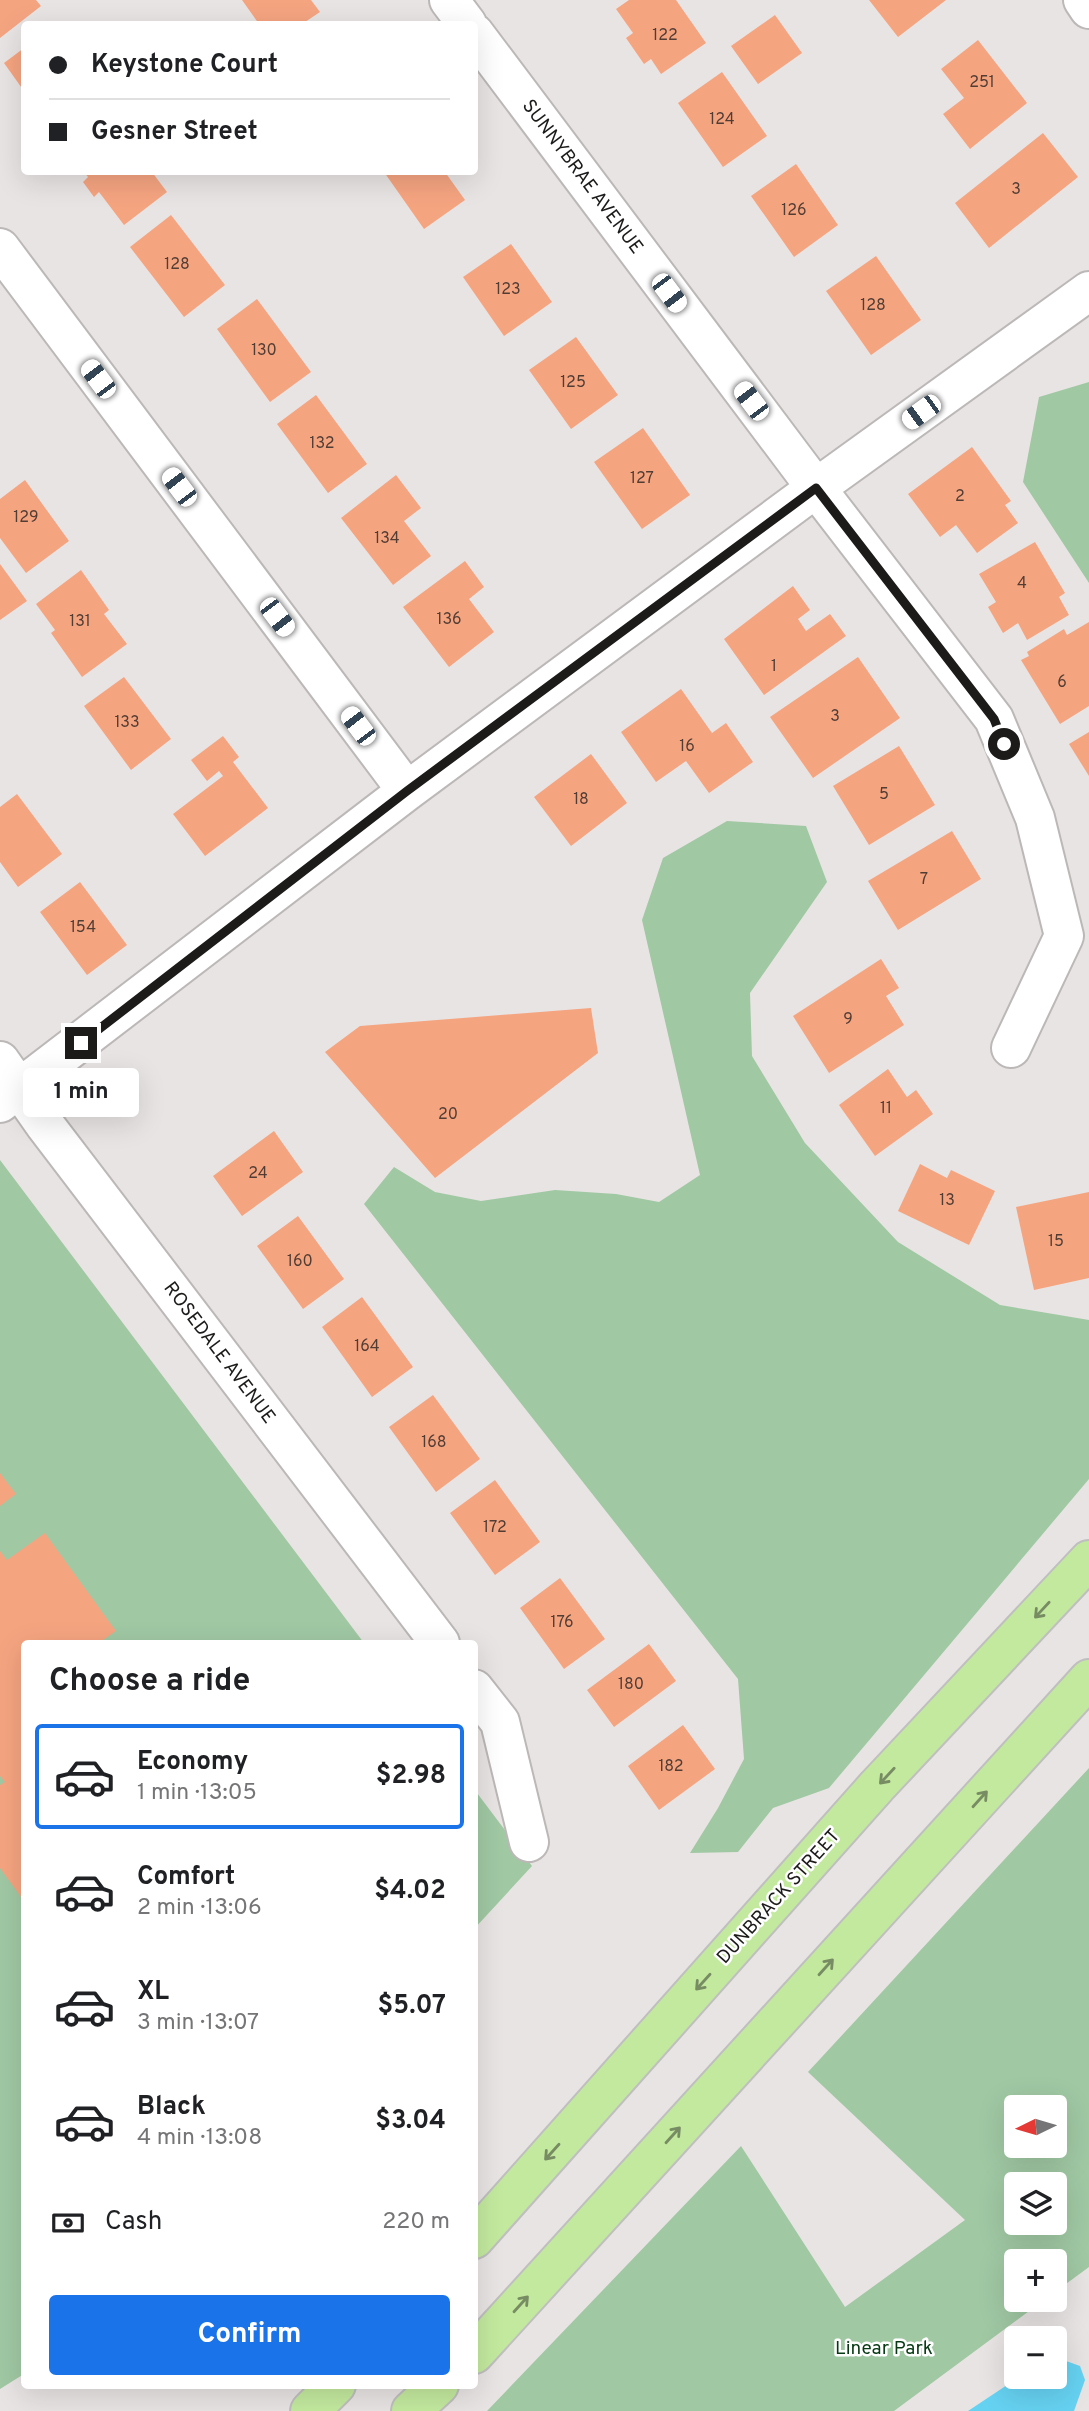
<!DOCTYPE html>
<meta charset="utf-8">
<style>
:root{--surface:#fff;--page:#f6f6f6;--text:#202124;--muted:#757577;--line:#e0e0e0;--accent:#1a73e8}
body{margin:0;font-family:Overpass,sans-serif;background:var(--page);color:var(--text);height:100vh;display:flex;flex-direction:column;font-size:26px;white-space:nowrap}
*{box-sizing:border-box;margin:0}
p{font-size:23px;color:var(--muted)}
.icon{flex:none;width:38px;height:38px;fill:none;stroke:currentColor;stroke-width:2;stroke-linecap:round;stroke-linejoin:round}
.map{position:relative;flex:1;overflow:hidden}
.drawer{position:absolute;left:21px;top:1640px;width:457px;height:749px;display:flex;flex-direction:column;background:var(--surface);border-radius:7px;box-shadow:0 7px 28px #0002}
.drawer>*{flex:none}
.banner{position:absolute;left:21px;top:21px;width:457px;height:154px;border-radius:7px;box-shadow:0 7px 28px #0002;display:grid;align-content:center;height:154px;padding:0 28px;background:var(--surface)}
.needle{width:46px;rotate:265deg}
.buttons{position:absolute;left:1004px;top:2095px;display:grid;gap:14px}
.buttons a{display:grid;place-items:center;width:63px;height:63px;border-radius:7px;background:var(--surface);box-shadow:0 7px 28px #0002;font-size:35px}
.end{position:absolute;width:32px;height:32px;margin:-16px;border:9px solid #1c1b1a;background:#fff;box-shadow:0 0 0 4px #fff}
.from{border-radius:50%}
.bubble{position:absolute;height:49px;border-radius:7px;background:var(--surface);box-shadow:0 7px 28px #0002;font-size:23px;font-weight:700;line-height:49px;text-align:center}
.car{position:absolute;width:21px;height:42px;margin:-21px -10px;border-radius:9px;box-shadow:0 0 5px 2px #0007;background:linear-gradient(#fff 24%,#345 0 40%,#fff 0 76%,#345 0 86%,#fff 0)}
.banner b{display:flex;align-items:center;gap:24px;height:66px;font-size:26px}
.banner b+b{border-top:2px solid var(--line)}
.banner i{width:18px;height:18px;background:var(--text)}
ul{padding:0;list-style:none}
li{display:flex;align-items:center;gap:21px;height:105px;margin:0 14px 10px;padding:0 14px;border:4px solid transparent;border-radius:7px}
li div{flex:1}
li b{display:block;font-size:26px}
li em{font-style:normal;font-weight:700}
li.on{border-color:var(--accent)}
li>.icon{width:63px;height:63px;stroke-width:1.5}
h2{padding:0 28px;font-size:32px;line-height:84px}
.pay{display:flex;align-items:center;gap:18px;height:77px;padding:0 28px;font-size:26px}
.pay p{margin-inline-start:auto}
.cta{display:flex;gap:14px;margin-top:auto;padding:14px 28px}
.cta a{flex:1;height:80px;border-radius:7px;background:var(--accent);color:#fff;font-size:28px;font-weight:700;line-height:80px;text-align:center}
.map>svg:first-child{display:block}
.green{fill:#a0c8a3;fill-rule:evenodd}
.water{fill:#66d2f2}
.building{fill:#f5a480}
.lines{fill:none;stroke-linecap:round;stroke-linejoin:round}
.minor-casing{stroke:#bcb8b7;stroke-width:42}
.major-casing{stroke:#bfbfbf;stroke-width:42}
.minor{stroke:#fff;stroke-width:38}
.major{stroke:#c3e99e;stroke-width:38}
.oneway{stroke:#788c63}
.route{stroke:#1c1b1a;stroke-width:9}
.labels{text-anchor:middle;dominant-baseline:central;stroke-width:5;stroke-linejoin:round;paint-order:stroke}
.number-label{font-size:16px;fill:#523d34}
.street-label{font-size:19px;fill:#1c1b1a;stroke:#fff}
.park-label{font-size:19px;fill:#073a14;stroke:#fff}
</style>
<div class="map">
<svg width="1089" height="2411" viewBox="0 0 1089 2411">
<rect width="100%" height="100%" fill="#e8e4e3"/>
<!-- green -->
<path class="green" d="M1089 382V583L1023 482 1039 397Z
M727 821 806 826 827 882 750 993 752 1056 805 1143 898 1242 1000 1305 1089 1320V1479L829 1788 773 1808 738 1852 690 1853 718 1808 744 1759 738 1679 364 1204 394 1167 435 1192 481 1201 555 1190 616 1194 659 1202 700 1175 642 920 663 858Z
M0 1160 364 1643H24V2374L0 2389Z
M1089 1768V2267L1055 2292V2261H1017V2300H1044L894 2411H487L741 2146 845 2307 965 2220 808 2072ZM1055 2107V2146H1017V2107ZM1017 2184H1055V2222H1017Z
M474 1789 532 1866 474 1929Z"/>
<!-- water -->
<path class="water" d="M1055 2357 1080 2366 1085 2380 1074 2411H968L1019 2377 1055 2376Z"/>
<!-- building -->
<path class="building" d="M0 0H36L41 6 0 38Z
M242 0H311L320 12 302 24H259Z
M629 0H676L706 43 661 74 651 59 644 64 626 38 633 33 616 9Z
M869 0H946L898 37Z
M775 15 802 53 758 84 731 46Z
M978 40 1027 103 970 149 943 114 964 98 941 69Z
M24 48V91L4 63Z
M722 72 767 136 723 167 678 103Z
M1043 133 1078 177 989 248 955 203Z
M796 164 838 225 794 257 751 196Z
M84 172H152L167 192 124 225 99 192 94 197 83 182 88 177Z
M384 172H445L465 200 424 229Z
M171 215 225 285 184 317 130 247Z
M511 244 552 302 504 336 463 277Z
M876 256 921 320 871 355 826 291Z
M257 299 311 372 270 402 217 329Z
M576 337 618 395 571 429 529 370Z
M316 395 367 464 328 493 277 424Z
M643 428 690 495 642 529 594 462Z
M972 447 1011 501 1005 505 1018 523 977 553 956 525 940 537 908 494Z
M396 475 421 508 404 521 431 556 393 585 341 518Z
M25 480 69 541 26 573 0 538V499Z
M1035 542 1065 593 1059 597 1069 615 1027 640 1018 623 1003 633 988 607 996 602 979 574Z
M465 561 484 587 469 599 494 632 449 667 403 607Z
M0 564 27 601 0 620Z
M81 570 109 610 104 614 127 644 82 677 51 633 55 630 36 604Z
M793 586 810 610 798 619 806 631 830 614 846 636 764 695 724 639Z
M1089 622V706L1060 724 1021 660 1029 656 1027 652 1064 629 1067 635Z
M858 657 900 718 813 778 770 717Z
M124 677 171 739 131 770 84 706Z
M681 689 712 733 726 723 753 762 709 793 686 761 656 782 621 732Z
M1089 732V776L1069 744Z
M223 736 239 757 233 762 268 808 205 856 173 814 223 776 219 771 207 781 191 760Z
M899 746 935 805 869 845 833 786Z
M591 754 627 803 571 846 534 797Z
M17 794 62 854 18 887 0 862V807Z
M952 831 981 879 898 930 868 881Z
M80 882 127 945 87 975 40 912Z
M881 959 899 988 886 996 904 1025 829 1073 793 1016Z
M591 1008 598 1053 435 1178 325 1052 360 1026Z
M888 1069 907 1097 916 1090 933 1114 875 1156 839 1105Z
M274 1131 303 1172 242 1216 213 1176Z
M920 1164 947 1178 951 1170 995 1191 969 1245 898 1211Z
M1089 1192V1278L1034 1290 1016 1207Z
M298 1216 344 1279 303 1309 257 1246Z
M362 1297 413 1367 372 1397 322 1327Z
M433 1395 480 1459 436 1492 389 1427Z
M0 1473 16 1494 0 1506Z
M495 1480 540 1542 495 1575 450 1513Z
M45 1533 116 1631 99 1643H24V1901L0 1868V1785L5 1782 0 1776V1551L7 1560Z
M560 1578 605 1639 564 1669 520 1608Z
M649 1644 676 1681 614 1727 587 1690Z
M683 1725 715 1769 659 1810 628 1766Z"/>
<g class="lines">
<defs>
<path id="minor" d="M449 0 467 24
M1083 0 1089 9
M474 33 816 488 994 719 1035 818 1064 936 1011 1048
M0 248 407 791
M0 1061 45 1125 440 1643
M0 1103 407 791 816 488 1089 291
M474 1689 500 1722 529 1842"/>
<path id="major" d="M474 2239 877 1786 1089 1560
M474 2354 1089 1679
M310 2411 336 2385
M411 2411 439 2385"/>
</defs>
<!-- minor casing -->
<use href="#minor" class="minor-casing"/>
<!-- major casing -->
<use href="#major" class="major-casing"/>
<!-- minor -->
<use href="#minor" class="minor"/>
<!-- major -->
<use href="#major" class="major"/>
</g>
<!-- one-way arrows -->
<defs><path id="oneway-shaft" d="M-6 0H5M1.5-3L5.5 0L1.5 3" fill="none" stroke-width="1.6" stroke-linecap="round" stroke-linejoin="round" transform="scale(1.75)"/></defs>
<g class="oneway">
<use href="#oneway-shaft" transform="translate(1042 1610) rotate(133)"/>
<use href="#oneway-shaft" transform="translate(887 1776) rotate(133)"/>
<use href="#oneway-shaft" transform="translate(980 1799) rotate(-48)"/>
<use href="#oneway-shaft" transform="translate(826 1967) rotate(-48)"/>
<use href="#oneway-shaft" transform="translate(703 1982) rotate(132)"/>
<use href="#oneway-shaft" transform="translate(673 2135) rotate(-48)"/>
<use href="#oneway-shaft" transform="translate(552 2152) rotate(132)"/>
<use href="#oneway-shaft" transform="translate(521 2304) rotate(-48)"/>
</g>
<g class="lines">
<!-- route -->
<path class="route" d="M81 1043 407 791 816 488 994 719 1004 744"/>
</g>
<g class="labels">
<!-- number labels -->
<g class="number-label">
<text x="665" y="36">122</text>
<text x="982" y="83">251</text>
<text x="722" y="120">124</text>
<text x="1016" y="190">3</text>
<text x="794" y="211">126</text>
<text x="177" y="265">128</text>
<text x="508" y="290">123</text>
<text x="873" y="306">128</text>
<text x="264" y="351">130</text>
<text x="573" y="383">125</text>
<text x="322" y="444">132</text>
<text x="642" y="479">127</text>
<text x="960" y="497">2</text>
<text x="26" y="518">129</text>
<text x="387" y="539">134</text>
<text x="1022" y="584">4</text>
<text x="449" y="620">136</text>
<text x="80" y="622">131</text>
<text x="774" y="667">1</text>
<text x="1062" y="683">6</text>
<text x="835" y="717">3</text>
<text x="127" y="723">133</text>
<text x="687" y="747">16</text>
<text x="884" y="795">5</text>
<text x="581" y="800">18</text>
<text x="924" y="880">7</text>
<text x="83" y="928">154</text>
<text x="848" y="1020">9</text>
<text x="886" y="1109">11</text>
<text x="448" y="1115">20</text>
<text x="258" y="1174">24</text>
<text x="947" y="1201">13</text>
<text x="1056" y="1242">15</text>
<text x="300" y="1262">160</text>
<text x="367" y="1347">164</text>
<text x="434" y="1443">168</text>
<text x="495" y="1528">172</text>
<text x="562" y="1623">176</text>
<text x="631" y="1685">180</text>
<text x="671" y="1767">182</text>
</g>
<!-- street labels -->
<g class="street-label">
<text transform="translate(582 177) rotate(53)">SUNNYBRAE AVENUE</text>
<text transform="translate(219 1353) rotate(53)">ROSEDALE AVENUE</text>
<text transform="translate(779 1897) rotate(-48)">DUNBRACK STREET</text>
</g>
<!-- park labels -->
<g class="park-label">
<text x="884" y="2349">Linear Park</text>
</g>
</g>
</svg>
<div class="buttons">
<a><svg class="needle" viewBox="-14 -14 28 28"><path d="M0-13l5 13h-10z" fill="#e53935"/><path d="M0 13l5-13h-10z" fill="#757577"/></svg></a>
<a><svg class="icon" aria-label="layers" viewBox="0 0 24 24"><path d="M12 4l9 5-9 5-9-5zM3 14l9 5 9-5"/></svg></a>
<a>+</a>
<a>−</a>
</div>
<i class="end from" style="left:1004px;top:744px"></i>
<i class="end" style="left:81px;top:1043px"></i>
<div class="bubble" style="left:23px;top:1068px;width:116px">1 min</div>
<i class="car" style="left:669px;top:293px;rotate:143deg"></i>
<i class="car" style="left:98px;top:379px;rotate:323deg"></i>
<i class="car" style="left:751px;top:401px;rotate:323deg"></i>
<i class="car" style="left:921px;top:412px;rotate:234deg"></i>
<i class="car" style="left:179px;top:487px;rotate:323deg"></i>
<i class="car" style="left:277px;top:617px;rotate:143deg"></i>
<i class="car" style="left:358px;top:726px;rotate:323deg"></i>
<div class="banner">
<b><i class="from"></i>Keystone Court</b>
<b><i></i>Gesner Street</b>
</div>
<section class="drawer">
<h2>Choose a ride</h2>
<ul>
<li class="on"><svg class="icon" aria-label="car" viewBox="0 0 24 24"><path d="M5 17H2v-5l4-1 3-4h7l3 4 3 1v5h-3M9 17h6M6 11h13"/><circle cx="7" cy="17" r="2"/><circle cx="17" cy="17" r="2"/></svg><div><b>Economy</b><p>1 min · 13:05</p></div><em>$2.98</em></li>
<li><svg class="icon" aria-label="car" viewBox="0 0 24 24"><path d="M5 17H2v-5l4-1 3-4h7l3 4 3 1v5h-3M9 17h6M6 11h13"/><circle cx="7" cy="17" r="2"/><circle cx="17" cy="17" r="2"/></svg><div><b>Comfort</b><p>2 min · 13:06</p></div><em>$4.02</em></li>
<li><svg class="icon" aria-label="car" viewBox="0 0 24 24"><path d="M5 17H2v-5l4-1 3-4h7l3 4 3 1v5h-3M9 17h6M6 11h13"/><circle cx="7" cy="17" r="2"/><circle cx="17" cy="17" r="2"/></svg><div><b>XL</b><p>3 min · 13:07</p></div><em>$5.07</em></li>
<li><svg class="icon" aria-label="car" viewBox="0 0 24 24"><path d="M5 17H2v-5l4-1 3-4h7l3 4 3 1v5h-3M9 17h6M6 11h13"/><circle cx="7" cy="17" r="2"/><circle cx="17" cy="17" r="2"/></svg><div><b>Black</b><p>4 min · 13:08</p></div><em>$3.04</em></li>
</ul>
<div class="pay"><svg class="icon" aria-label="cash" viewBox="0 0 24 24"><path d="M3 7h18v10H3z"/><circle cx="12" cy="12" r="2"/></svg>Cash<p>220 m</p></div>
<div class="cta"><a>Confirm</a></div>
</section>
</div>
